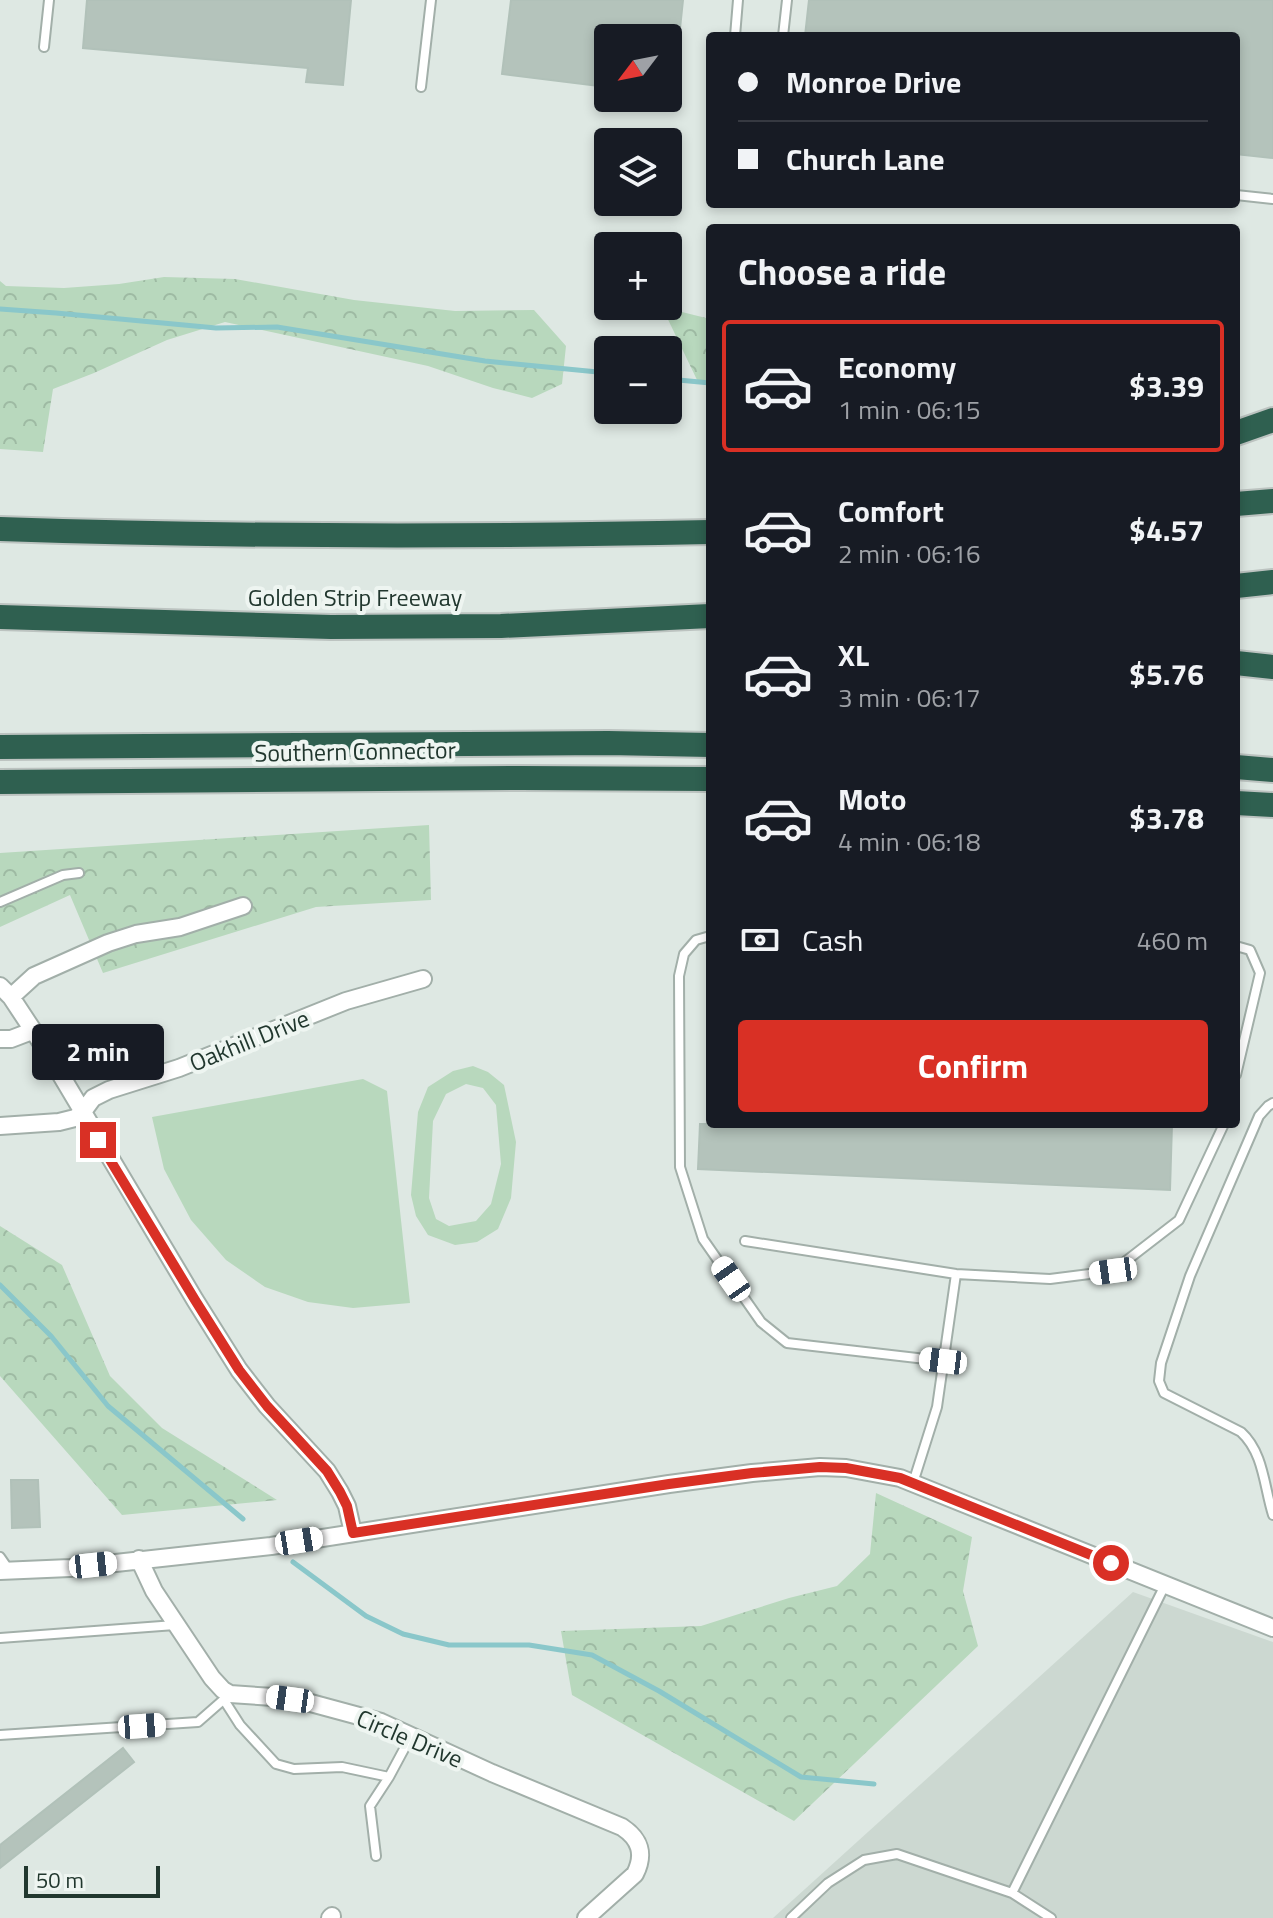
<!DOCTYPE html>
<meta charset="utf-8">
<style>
:root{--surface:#171b24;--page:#20242c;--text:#f1f3f6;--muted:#9ea1a6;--line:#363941;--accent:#d93025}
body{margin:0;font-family:"Titillium Web",sans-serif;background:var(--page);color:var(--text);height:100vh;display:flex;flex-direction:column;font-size:30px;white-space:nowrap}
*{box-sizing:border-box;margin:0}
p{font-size:26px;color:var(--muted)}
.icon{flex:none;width:44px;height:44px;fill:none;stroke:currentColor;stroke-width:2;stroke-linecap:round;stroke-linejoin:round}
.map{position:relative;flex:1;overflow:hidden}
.drawer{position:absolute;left:706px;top:224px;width:534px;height:904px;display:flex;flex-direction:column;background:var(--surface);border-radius:8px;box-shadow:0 4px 12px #0003}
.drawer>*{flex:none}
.banner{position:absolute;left:706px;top:32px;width:534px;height:176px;border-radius:8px;box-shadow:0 4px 12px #0003;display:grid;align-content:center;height:176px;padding:0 32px;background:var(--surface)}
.needle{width:52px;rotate:238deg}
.fabs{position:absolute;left:594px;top:24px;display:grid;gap:16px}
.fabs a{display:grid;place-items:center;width:88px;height:88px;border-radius:8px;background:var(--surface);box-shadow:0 4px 12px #0003;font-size:40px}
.scale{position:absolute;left:24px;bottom:20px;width:136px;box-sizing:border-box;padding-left:8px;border:4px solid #21372e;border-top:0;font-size:22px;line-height:28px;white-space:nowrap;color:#21372e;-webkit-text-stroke:6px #eef5f1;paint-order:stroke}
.end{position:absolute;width:36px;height:36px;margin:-18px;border:10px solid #d93025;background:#fff;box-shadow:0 0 0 4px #fff}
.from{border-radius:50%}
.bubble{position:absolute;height:56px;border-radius:8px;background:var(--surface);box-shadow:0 4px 12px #0003;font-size:26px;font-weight:700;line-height:56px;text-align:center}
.car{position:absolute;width:24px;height:48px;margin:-24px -12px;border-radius:10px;box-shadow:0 0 6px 2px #0007;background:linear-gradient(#fff 24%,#345 0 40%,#fff 0 76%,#345 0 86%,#fff 0)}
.banner b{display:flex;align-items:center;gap:28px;height:76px;font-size:30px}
.banner b+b{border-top:2px solid var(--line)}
.banner i{width:20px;height:20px;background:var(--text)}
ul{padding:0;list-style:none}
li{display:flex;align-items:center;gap:24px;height:132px;margin:0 16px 12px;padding:0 16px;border:4px solid transparent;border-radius:8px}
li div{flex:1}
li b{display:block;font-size:30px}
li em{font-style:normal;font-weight:700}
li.selected{border-color:var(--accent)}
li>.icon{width:72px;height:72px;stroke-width:1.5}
h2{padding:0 32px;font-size:36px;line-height:96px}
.pay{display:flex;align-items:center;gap:20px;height:88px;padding:0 32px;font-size:30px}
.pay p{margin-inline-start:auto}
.action{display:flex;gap:16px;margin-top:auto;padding:16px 32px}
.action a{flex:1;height:92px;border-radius:8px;background:var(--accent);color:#fff;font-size:32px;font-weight:700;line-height:92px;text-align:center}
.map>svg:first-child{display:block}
.built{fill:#ccd8d1}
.grass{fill:#b8d8bd;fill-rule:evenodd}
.forest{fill:url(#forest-crowns)}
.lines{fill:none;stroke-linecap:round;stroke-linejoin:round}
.stream{stroke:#8ac7ca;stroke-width:5}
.building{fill:#b4c3bb;stroke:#b1c1b9;stroke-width:2}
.service-casing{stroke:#a2afa9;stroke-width:12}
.minor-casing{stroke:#a2afa9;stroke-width:20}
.motorway-casing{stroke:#bcc3c0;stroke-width:28}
.service{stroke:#fff;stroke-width:8}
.minor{stroke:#fff;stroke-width:16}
.motorway{stroke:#2f6050;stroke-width:24}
.route{stroke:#d93025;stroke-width:10}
.labels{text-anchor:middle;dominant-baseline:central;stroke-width:8;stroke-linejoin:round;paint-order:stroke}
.street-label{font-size:24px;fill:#21372e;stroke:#eef5f1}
</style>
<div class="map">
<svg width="1273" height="1918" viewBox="0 0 1273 1918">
<defs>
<pattern id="forest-crowns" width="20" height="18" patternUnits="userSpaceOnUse" patternTransform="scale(2)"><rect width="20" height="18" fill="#b8d8bd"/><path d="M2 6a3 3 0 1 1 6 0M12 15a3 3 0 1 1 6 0" fill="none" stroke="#9ebaa3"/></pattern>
</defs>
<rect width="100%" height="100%" fill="#dee8e3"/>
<!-- built -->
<path class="built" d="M1133 1592 1273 1642V1918H773Z"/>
<!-- grass -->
<path class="grass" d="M473 1066 488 1072 504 1085 516 1142 511 1198 498 1229 477 1242 455 1245 428 1235 416 1216 411 1195 418 1112 428 1087 453 1071ZM466 1084 483 1088 496 1105 501 1164 491 1204 476 1221 449 1226 436 1219 429 1198 433 1121 446 1094Z
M363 1079 387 1091 410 1303 353 1308 308 1302 265 1287 226 1260 191 1220 164 1169 152 1117Z"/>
<!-- forest -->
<path class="forest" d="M164 277 235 279 354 300 455 311 534 310 566 346 562 384 532 398 493 388 428 366 225 322 167 340 94 373 53 389 43 452 0 449V281L6 286 64 288 119 284Z
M662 307 710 319V384L698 382Z
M429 825 431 900 316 907 103 973 70 895 0 927V853Z
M0 1226 62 1265 110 1376 162 1428 277 1500 122 1515 0 1376Z
M876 1493 972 1537 963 1591 978 1646 794 1821 572 1695 561 1631 701 1626 789 1598 837 1586 870 1554Z"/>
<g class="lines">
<!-- stream -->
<path class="stream" d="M0 309 56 313 216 328 277 327 485 361 608 373
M668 379 710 383
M0 1285 51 1336 108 1406 243 1519
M293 1562 366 1616 403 1634 449 1645H529L592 1655 659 1691 801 1777 874 1784"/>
</g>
<!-- building -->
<path class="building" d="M87 0H351L343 85 306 82 308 68 83 48Z
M511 0H683L679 38H608V87L502 74Z
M809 0H1273V158L1236 154V36H805Z
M700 1124H1172L1170 1190 698 1169Z
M11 1480H38L40 1527 12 1528Z
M123 1748 134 1762 0 1868V1845Z"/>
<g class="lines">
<defs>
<path id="service" d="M735 36 738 0
M783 36 787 0
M44 47 49 0
M421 87 431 0
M1236 195 1273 199
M0 902 63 875 79 873
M710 936 696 940 684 954 679 976 680 1167 703 1239 761 1322 787 1343 943 1361
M1236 946 1250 950 1260 973 1236 1075
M1273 1103 1268 1106 1259 1116 1190 1276 1161 1363 1159 1381 1164 1393 1241 1432C1264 1453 1264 1487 1273 1515
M745 1241 956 1274 1050 1279 1113 1271 1179 1220 1224 1124
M913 1483 937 1407 956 1274
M0 1557 9 1570
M0 1638 175 1625
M224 1700 240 1725 276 1764 294 1769 342 1767 389 1777
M0 1735 198 1722 230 1694
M376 1856 370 1806 389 1777 411 1736
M1012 1893 1165 1585
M791 1918 828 1883 864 1860 897 1854 1012 1893 1051 1918"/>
<path id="minor" d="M0 986 11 997 46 1050 195 1300 239 1370 267 1406 327 1471 340 1492 347 1506 353 1533
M11 997 34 976 108 943 136 934 180 927 243 906
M0 1039H11L32 1031
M0 1126 59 1122 75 1118 82 1113 93 1098 109 1090 179 1068 346 1001 423 979
M139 1559 154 1591 212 1678 223 1690 230 1694 273 1697 307 1702 381 1722 492 1773 622 1827C640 1839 645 1854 635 1874L586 1918
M0 1571 70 1568 271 1546 669 1484 752 1473 820 1467 846 1468 900 1478 1273 1628
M330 1918 332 1916"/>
<path id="motorway" d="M1236 433 1273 420
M1236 504 1273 501
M0 529C237 537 473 537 710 532
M1236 586 1273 582
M0 617 331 627 501 626 710 616
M1236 663 1273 667
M0 747 608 743 710 745
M1236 767 1273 770
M0 782 521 778 710 779
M1236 803 1273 805"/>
</defs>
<!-- service casing -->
<use href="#service" class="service-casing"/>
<!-- minor casing -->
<use href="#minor" class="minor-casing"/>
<!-- motorway casing -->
<use href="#motorway" class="motorway-casing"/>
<!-- service -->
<use href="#service" class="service"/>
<!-- minor -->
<use href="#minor" class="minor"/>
<!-- motorway -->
<use href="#motorway" class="motorway"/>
</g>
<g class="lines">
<!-- route -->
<path class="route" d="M98 1140 195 1300 239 1370 267 1406 327 1471 340 1492 347 1506 353 1533 669 1484 752 1473 820 1467 846 1468 900 1478 1111 1563"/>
</g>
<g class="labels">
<!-- street labels -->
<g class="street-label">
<text x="355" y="597">Golden Strip Freeway</text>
<text transform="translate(355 751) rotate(-1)">Southern Connector</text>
<text transform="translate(249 1040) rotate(-22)">Oakhill Drive</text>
<text transform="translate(410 1738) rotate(23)">Circle Drive</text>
</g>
</g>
</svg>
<div class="fabs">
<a><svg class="needle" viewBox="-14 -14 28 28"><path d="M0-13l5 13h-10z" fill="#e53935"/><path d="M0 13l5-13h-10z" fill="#9ea1a6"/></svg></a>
<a><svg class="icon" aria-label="layers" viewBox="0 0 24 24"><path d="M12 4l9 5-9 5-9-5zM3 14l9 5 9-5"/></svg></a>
<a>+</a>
<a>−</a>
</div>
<div class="scale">50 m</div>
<i class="end from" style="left:1111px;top:1563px"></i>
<i class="end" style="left:98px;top:1140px"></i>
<div class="bubble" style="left:32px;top:1024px;width:132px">2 min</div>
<i class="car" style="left:1113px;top:1271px;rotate:262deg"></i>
<i class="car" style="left:731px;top:1279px;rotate:325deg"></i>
<i class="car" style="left:943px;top:1361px;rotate:277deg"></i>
<i class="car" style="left:299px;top:1541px;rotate:81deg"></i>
<i class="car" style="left:93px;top:1565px;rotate:84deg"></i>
<i class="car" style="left:290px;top:1699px;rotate:278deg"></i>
<i class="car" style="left:142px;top:1726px;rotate:86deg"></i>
<div class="banner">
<b><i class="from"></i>Monroe Drive</b>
<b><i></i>Church Lane</b>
</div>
<section class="drawer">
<h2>Choose a ride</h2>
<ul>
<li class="selected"><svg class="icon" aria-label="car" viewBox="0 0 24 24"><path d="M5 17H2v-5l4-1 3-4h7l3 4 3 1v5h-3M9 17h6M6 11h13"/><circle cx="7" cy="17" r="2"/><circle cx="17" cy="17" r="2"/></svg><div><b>Economy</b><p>1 min · 06:15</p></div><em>$3.39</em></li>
<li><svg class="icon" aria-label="car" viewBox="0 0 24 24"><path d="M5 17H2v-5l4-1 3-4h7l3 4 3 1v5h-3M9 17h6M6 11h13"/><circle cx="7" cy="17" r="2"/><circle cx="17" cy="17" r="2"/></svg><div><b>Comfort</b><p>2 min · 06:16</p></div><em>$4.57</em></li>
<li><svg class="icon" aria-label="car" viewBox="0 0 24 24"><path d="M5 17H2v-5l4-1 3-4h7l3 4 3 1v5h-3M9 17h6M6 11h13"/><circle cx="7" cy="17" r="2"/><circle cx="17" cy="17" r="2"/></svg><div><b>XL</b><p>3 min · 06:17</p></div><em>$5.76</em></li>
<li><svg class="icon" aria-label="car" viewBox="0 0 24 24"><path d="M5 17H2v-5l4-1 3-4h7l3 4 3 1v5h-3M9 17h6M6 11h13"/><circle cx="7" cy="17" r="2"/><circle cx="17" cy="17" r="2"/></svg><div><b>Moto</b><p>4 min · 06:18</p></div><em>$3.78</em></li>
</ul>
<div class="pay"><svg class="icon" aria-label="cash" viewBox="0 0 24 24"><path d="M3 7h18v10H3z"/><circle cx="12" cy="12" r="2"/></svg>Cash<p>460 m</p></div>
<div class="action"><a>Confirm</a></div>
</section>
</div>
